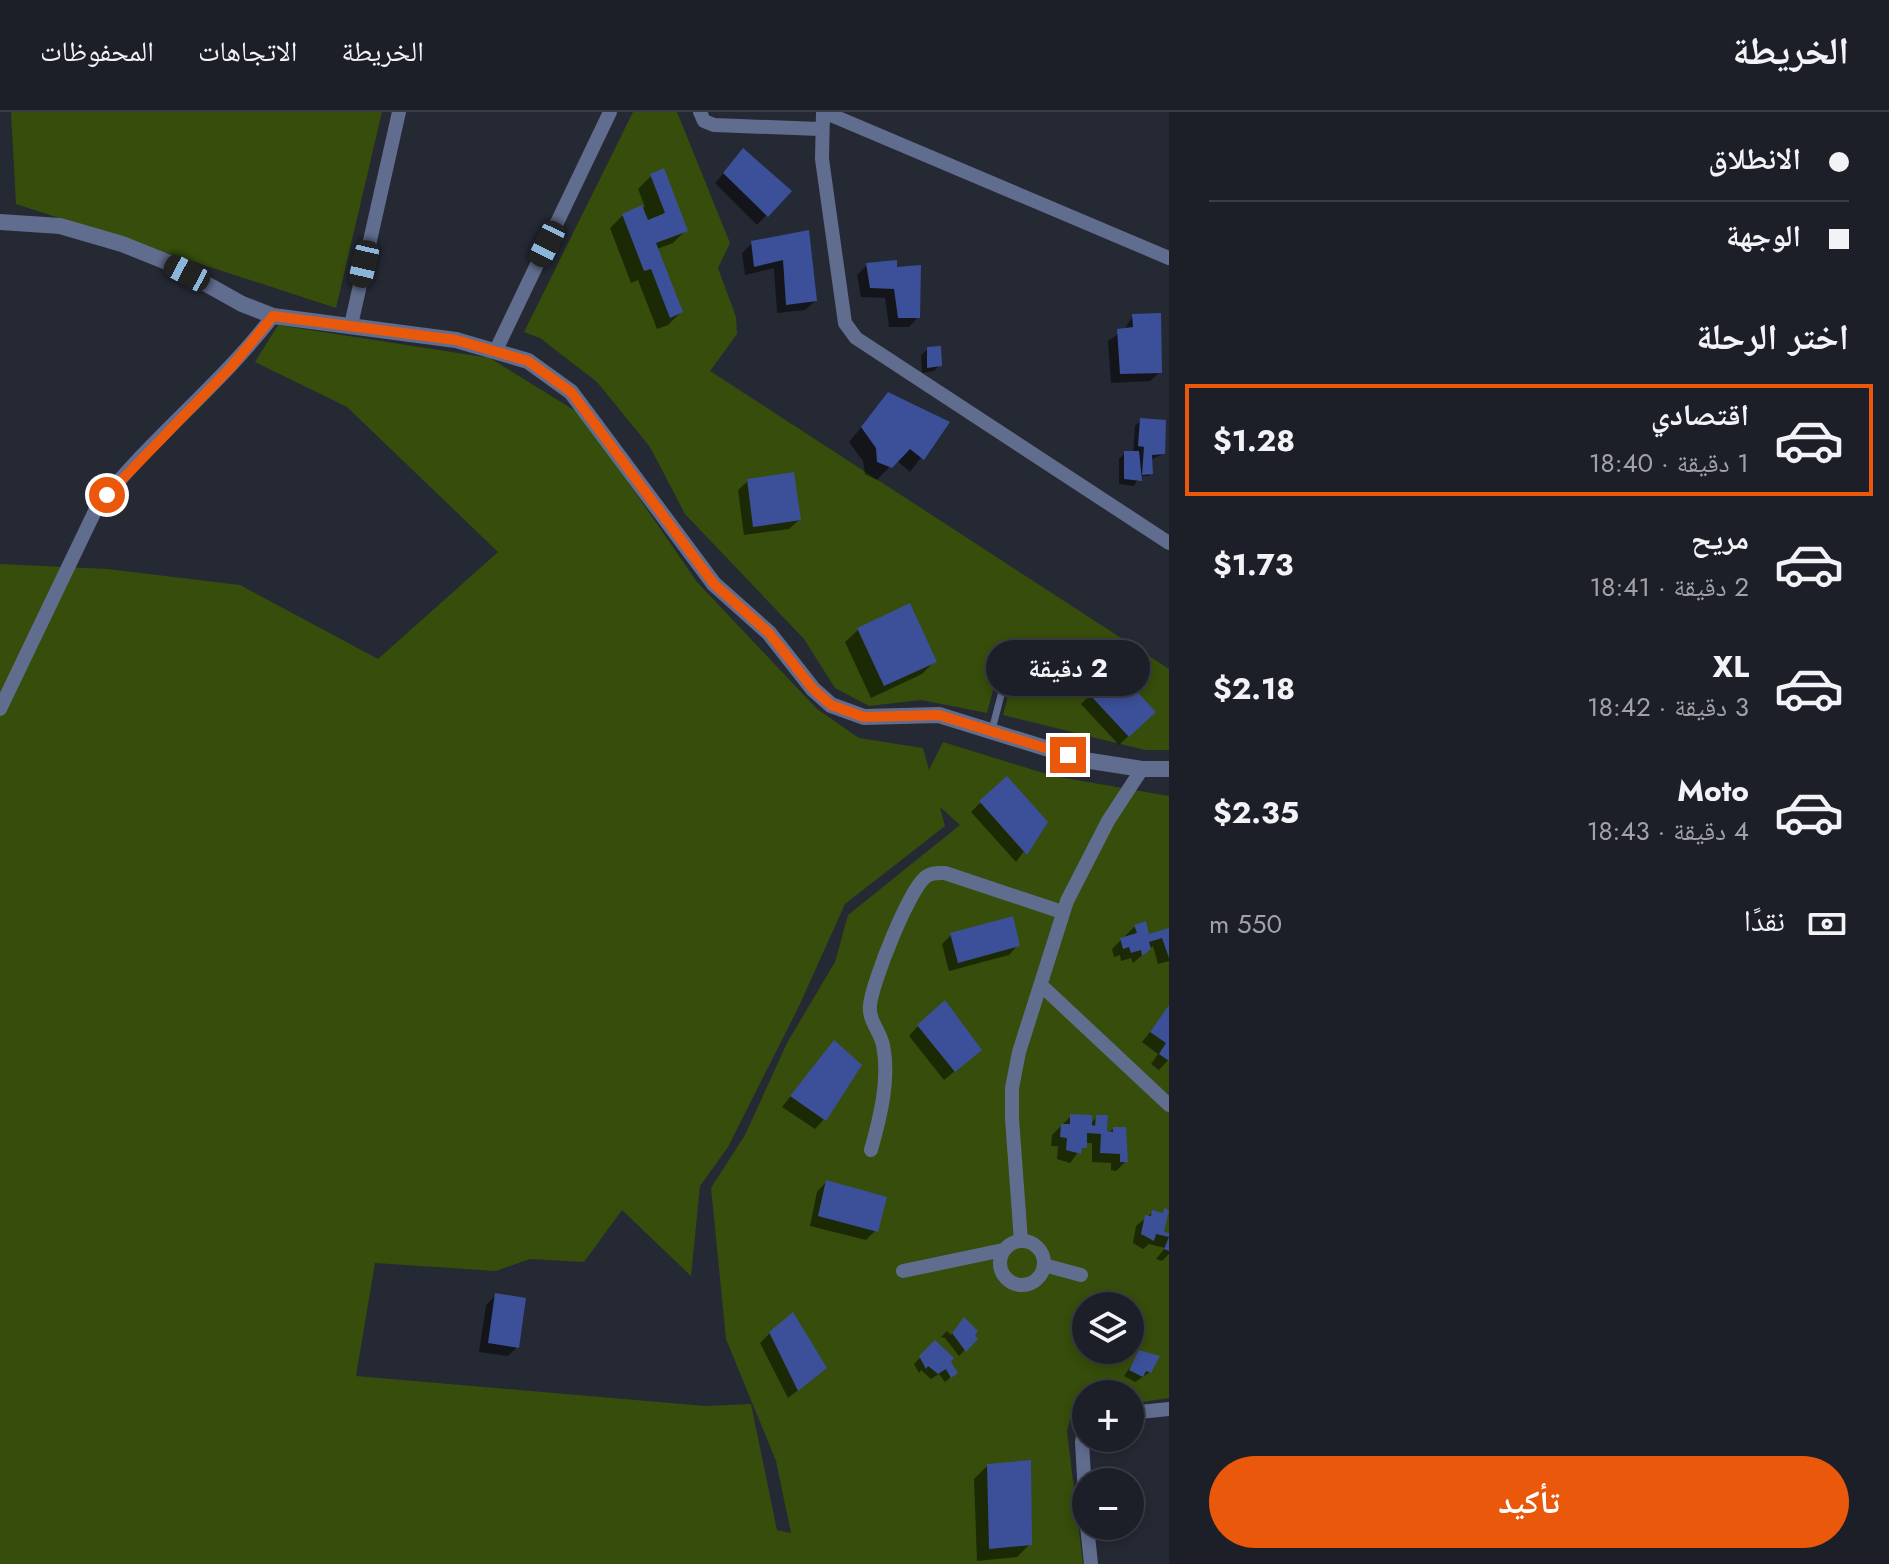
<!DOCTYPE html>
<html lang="ar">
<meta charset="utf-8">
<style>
:root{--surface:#1c1f27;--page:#292c33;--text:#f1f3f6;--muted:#a0a2a7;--line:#3a3d44;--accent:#ea580c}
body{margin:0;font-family:Jost,"Noto Naskh Arabic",sans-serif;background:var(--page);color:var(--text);direction:rtl;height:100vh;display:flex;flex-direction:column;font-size:30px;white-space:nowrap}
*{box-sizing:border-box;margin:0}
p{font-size:26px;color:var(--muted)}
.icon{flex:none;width:44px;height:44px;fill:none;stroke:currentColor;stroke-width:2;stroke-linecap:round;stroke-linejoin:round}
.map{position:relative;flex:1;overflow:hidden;direction:ltr}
.side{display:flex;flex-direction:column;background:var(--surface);width:720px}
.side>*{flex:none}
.guide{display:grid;align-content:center;height:176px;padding:0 40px;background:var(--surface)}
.tools{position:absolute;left:1072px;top:1180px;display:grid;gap:16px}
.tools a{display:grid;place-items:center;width:72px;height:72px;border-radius:50%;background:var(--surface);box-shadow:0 4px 12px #0003,0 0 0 2px var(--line);font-size:40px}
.end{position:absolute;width:36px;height:36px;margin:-18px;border:10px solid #ea580c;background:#fff;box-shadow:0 0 0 4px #fff}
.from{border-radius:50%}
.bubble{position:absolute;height:56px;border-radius:28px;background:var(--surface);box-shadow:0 4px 12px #0003,0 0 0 2px var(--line);font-size:26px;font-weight:700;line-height:56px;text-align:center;direction:rtl}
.car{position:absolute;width:24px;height:48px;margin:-24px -12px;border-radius:10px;box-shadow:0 0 6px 2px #0007;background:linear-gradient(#222 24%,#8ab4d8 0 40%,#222 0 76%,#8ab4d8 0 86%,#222 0)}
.guide b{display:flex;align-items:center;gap:28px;height:76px;font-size:30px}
.guide b+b{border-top:2px solid var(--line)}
.guide i{width:20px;height:20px;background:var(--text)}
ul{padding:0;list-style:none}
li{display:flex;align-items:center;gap:24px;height:112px;margin:0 16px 12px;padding:0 24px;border:4px solid transparent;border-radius:0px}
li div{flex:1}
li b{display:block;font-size:30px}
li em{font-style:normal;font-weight:700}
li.active{border-color:var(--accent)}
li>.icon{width:72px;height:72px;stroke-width:1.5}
h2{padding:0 40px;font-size:36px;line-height:96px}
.pay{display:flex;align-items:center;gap:20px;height:88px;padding:0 40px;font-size:30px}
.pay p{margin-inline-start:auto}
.action{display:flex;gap:16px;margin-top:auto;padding:16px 40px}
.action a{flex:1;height:92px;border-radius:48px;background:var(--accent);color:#fff;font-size:32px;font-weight:700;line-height:92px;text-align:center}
header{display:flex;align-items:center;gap:48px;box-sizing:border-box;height:112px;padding:0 40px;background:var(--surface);border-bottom:2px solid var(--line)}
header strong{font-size:38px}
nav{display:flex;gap:44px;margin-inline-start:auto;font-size:28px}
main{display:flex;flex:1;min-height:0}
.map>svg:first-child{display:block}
.green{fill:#364d0b;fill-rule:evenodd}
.shadow{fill:#0007}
.building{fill:#3b5098}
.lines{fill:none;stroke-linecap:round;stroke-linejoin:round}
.service{stroke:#616d8e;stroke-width:7}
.minor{stroke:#616d8e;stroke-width:14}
.tertiary{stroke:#616d8e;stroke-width:16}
.route{stroke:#ea580c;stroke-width:10}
</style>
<header>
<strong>الخريطة</strong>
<nav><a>الخريطة</a><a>الاتجاهات</a><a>المحفوظات</a></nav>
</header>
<main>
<section class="side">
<div class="guide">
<b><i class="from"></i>الانطلاق</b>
<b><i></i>الوجهة</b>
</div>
<h2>اختر الرحلة</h2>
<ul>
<li class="active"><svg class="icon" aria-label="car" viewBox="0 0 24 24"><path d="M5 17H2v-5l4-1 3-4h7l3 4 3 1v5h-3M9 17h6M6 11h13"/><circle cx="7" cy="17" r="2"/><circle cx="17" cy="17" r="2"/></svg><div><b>اقتصادي</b><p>1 دقيقة · 18:40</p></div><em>$1.28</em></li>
<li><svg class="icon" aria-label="car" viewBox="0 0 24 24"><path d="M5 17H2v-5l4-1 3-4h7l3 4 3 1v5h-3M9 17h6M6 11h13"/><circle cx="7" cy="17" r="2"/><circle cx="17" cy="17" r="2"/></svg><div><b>مريح</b><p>2 دقيقة · 18:41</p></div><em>$1.73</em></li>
<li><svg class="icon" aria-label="car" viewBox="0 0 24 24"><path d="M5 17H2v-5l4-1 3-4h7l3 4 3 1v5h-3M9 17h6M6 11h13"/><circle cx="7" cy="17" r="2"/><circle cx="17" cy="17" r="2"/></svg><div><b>XL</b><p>3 دقيقة · 18:42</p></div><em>$2.18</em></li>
<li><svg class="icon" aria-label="car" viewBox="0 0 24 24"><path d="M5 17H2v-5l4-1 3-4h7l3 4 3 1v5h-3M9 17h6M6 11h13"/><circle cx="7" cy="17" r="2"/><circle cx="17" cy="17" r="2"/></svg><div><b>Moto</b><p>4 دقيقة · 18:43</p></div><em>$2.35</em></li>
</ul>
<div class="pay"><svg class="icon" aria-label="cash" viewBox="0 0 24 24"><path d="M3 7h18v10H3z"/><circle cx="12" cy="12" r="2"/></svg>نقدًا<p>550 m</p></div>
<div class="action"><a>تأكيد</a></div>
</section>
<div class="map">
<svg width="1169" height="1452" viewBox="0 0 1169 1452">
<rect width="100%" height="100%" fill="#252934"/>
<!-- green -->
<path class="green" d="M11 0H382L336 196 16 92Z
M633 0H677L730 131 718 156 736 205 737 222 710 259 1169 557V638H1145L1003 603 1020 538 1005 532 987 601 921 588 869 594 835 576 804 527 685 402 650 335 597 270 540 226 524 220Z
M278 213 490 246 582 303 697 470 817 597 859 626 923 636 929 658 943 630 1053 664 1169 684V1286L1130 1292V1282H1086V1298L1072 1301 1067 1319 1083 1452H0V452L107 457 240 473 378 547 498 440 347 295 255 250ZM940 695 960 713 848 803 835 850 787 931 745 1023 711 1076 726 1227 776 1349 791 1421 777 1418 751 1292 705 1294 356 1264 375 1151 496 1159 530 1147 584 1150 622 1098 691 1164 700 1074 728 1035 799 894 845 792 945 714ZM1086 1194H1130V1238H1086Z"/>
<!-- shadow -->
<path class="shadow" d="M734 49 789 79 757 113 715 71Z
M651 64 686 118 673 131 657 137 681 200 668 213 657 217 638 168 631 171 610 116 623 103 645 95 638 77Z
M807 121 815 189 805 198 777 201 774 156 745 163 742 141 752 131Z
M867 153 895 157 918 205 909 215H889L885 186 861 185 857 163Z
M1133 204 1160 260 1150 269 1111 271 1108 229 1124 218Z
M928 237 940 253 934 259 922 261 921 243Z
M889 282 947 311 910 360 896 348 877 368 865 362 863 349 849 330Z
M1141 308 1163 342 1150 348 1149 364H1139L1134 374 1119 372V347L1125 341H1133L1135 314Z
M748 369 799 408 789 417 744 423 738 378Z
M858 518 935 549 922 562 871 586 845 530Z
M1115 559 1153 600 1119 633 1081 592Z
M981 690 1045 711 1016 750 971 700Z
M1135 814 1148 825 1169 818V849L1158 852 1153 834 1133 851 1131 846 1121 849 1120 843 1114 845 1112 837Z
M951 823 1018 833 1009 843 949 859 942 832Z
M1169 896V947L1159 958 1151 952 1158 942 1142 930Z
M918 914 969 947 944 968 909 924Z
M834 930 824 1007 815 1017 782 995Z
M1071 1004 1090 1012 1097 1005 1105 1021 1114 1017 1126 1049 1116 1059 1111 1058V1051L1092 1050V1031H1085L1070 1051 1057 1047 1058 1034H1051L1052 1023Z
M826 1070 876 1118 866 1128 810 1114 817 1080Z
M1165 1099 1162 1122 1169 1123V1142L1162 1149 1156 1147 1165 1136 1149 1132 1143 1137 1133 1131 1136 1114 1153 1100 1161 1102Z
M496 1183 517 1235 508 1244 479 1240 486 1193Z
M958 1213 976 1227 959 1244 945 1226 941 1225 947 1219 951 1223Z
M770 1221 815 1265 788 1286 760 1231Z
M935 1231 956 1261 945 1270 939 1262 931 1267 921 1258 919 1261 914 1252Z
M1123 1238 1115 1249 1107 1251 1099 1248 1102 1241 1096 1239Z
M1140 1240 1150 1260 1135 1270 1124 1264Z
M987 1354 1030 1432 1017 1445 977 1449 974 1367Z"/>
<!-- building -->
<path class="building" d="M743 36 792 79 768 105 723 61Z
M664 56 688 119 656 131 683 200 670 206 651 157 644 159 622 102 642 93 648 108 665 101 650 62Z
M809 118 817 189 786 193 783 148 754 155 751 129Z
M897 148V155L921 153 920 206H898L894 177 870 176 866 151Z
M1161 201 1162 261 1120 262 1117 217 1133 215 1132 202Z
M941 234 942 254 927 256V235Z
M888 280 950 310 924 348 910 337 892 356 877 350 876 336 861 315Z
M1140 306 1166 308 1165 342 1152 343 1153 362 1142 363 1144 335 1138 334Z
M1124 339H1139L1142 369 1124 367Z
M794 360 801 408 753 415 747 367Z
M910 491 937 550 884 574 857 516Z
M1115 556 1156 600 1129 625 1089 582Z
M1007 664 1048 710 1027 743 979 689Z
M1013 804 1020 834 958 851 950 821Z
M1146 809 1149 822 1169 816V846L1162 826 1149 830 1151 837 1142 844 1141 838 1131 841 1129 835 1123 837 1120 826 1137 821 1134 813Z
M945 888 982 938 955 960 917 913Z
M1169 893V949L1159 942 1166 931 1150 920Z
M834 928 862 953 826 1009 790 984Z
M1070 1002 1092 1003V1013L1095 1014 1096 1003H1108L1107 1019 1113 1020V1015H1126L1128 1050H1120V1042L1100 1041 1101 1022 1087 1021V1036H1082L1081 1042 1066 1038 1067 1026 1060 1025 1061 1012H1070Z
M826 1068 887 1085 878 1120 818 1104Z
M1164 1096 1169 1098 1164 1120 1169 1121V1139L1164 1137 1169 1125 1156 1122 1154 1129 1141 1122 1145 1103 1151 1104 1152 1098 1163 1101Z
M495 1181 526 1186 519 1236 488 1231Z
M793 1200 827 1256 798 1279 769 1220Z
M964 1205 978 1219 975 1223 978 1227 966 1240 952 1221Z
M935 1228 954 1246 951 1250 958 1261 951 1266 946 1257 938 1262 928 1254 926 1257 919 1244Z
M1105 1238H1125L1122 1244 1116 1242 1115 1246 1104 1242Z
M1139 1238 1160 1244 1151 1261 1146 1259 1143 1265 1129 1258Z
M1031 1348 1032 1433 989 1437 987 1352Z"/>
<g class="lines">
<!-- service -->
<path class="service" d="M992 618 1010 548"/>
<!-- minor -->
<path class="minor" d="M700 0 704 9 714 13 820 17
M823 0 822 47 845 211 856 226 1169 431
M824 0 1169 146
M351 213 399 0
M496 238 610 0
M0 597 96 397C149 327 220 274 273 204
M1042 874 1169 993
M871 1038C880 1006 890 967 883 933 880 919 868 908 870 893 872 871 910 774 927 764 933 760 939 761 945 761L1062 800
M1000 1151a22 22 0 1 1 44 0a22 22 0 1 1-44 0Z
M1021 1129 1012 1007V976L1019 940 1067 789 1108 709 1142 657
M1044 1153 1081 1163
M903 1159 1003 1138
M1130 1301 1169 1297
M1086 1311 1082 1330 1086 1399
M1087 1414 1091 1452"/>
<!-- tertiary -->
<path class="tertiary" d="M0 110 60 114 122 132 167 150 242 192 273 204 456 228 528 249 571 280 714 472 769 521 813 577 831 593 864 605 939 603 1084 648 1142 657H1169"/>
</g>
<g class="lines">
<!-- route -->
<path class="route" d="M107 383 231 255 273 204 456 228 528 249 571 280 714 472 769 521 813 577 831 593 864 605 939 603 1068 643"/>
</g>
</svg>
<div class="tools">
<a><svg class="icon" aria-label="layers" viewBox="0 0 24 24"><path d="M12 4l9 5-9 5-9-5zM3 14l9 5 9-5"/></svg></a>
<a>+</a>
<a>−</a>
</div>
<i class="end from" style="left:107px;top:383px"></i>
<i class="end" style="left:1068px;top:643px"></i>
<div class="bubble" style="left:986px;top:528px;width:164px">2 دقيقة</div>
<i class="car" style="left:547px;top:132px;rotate:206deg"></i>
<i class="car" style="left:364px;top:152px;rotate:193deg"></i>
<i class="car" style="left:187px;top:161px;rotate:298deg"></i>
</div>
</main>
